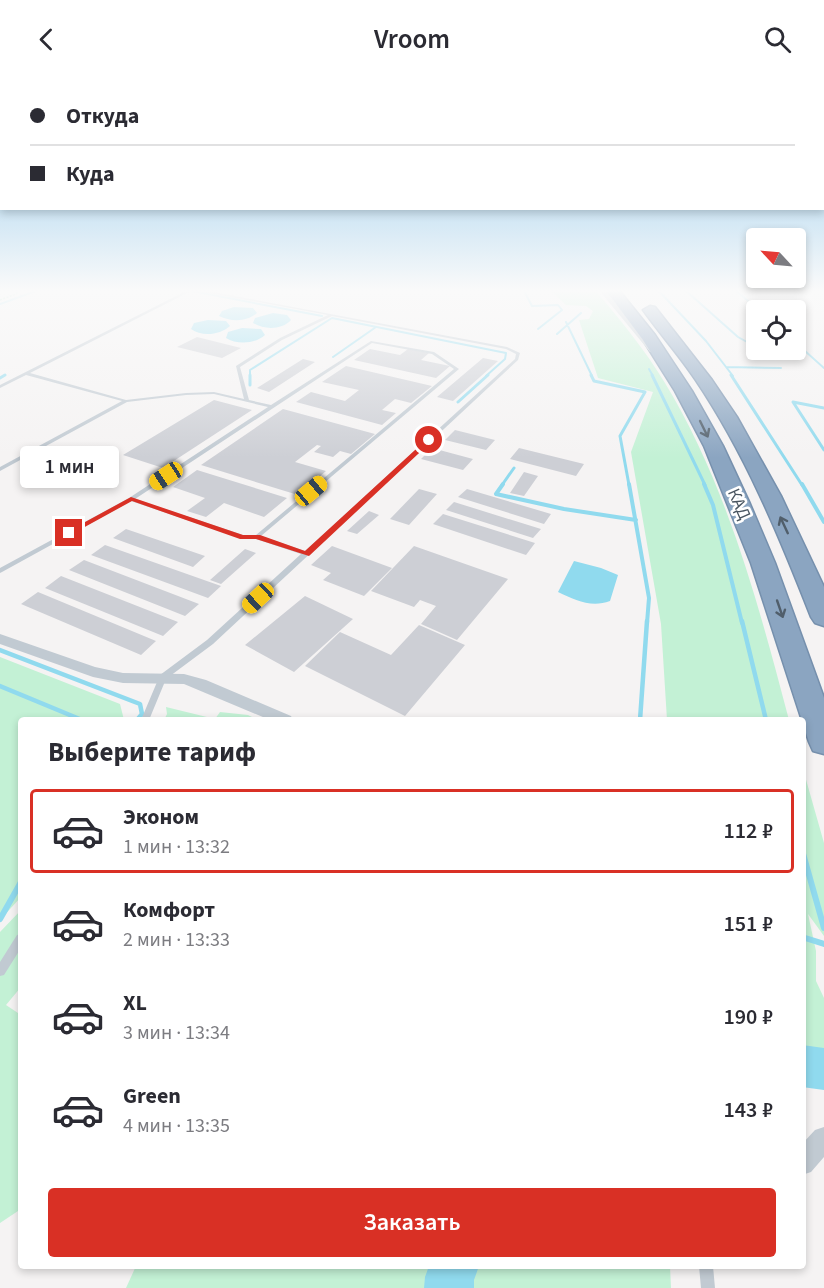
<!DOCTYPE html>
<html lang="ru">
<meta charset="utf-8">
<style>
:root{--surface:#fff;--page:#f2f2f3;--text:#2b2b33;--muted:#7c7c81;--line:#e1e1e2;--accent:#d93025}
body{margin:0;font-family:"Source Sans 3",sans-serif;background:var(--page);color:var(--text);height:100vh;display:flex;flex-direction:column;font-size:22px;white-space:nowrap}
*{box-sizing:border-box;margin:0}
p{font-size:20px;color:var(--muted)}
.icon{flex:none;width:33px;height:33px;fill:none;stroke:currentColor;stroke-width:2;stroke-linecap:round;stroke-linejoin:round}
.map{position:relative;flex:1;overflow:hidden}
.details{position:absolute;left:18px;top:639px;width:788px;height:552px;display:flex;flex-direction:column;background:var(--surface);border-radius:6px;box-shadow:0 3px 9px #0003}
.details>*{flex:none}
.hud{position:absolute;left:0px;top:0px;width:825px;height:132px;box-shadow:0 3px 9px #0003;display:grid;align-content:center;height:132px;padding:0 30px;background:var(--surface)}
.needle{width:39px;rotate:296deg}
.fabs{position:absolute;left:746px;top:150px;display:grid;gap:12px}
.fabs a{display:grid;place-items:center;width:60px;height:60px;border-radius:6px;background:var(--surface);box-shadow:0 3px 9px #0003;font-size:30px}
.end{position:absolute;width:27px;height:27px;margin:-14px;border:8px solid #d93025;background:#fff;box-shadow:0 0 0 3px #fff}
.from{border-radius:50%}
.bubble{position:absolute;height:42px;border-radius:6px;background:var(--surface);box-shadow:0 3px 9px #0003;font-size:20px;font-weight:600;line-height:42px;text-align:center}
.car{position:absolute;width:18px;height:36px;margin:-18px -9px;border-radius:8px;box-shadow:0 0 4px 2px #0007;background:linear-gradient(#f5c518 24%,#345 0 40%,#f5c518 0 76%,#345 0 86%,#f5c518 0)}
.hud b{display:flex;align-items:center;gap:21px;height:57px;font-size:22px}
.hud b+b{border-top:2px solid var(--line)}
.hud i{width:15px;height:15px;background:var(--text)}
ul{padding:0;list-style:none}
li{display:flex;align-items:center;gap:18px;height:84px;margin:0 12px 9px;padding:0 18px;border:3px solid transparent;border-radius:6px}
li div{flex:1}
li b{display:block;font-size:22px}
li em{font-style:normal;font-weight:600}
li.active{border-color:var(--accent)}
li>.icon{width:54px;height:54px;stroke-width:1.5}
h2{padding:0 30px;font-size:27px;line-height:72px}
.primary-button{display:flex;gap:12px;margin-top:auto;padding:12px 30px}
.primary-button a{flex:1;height:69px;border-radius:6px;background:var(--accent);color:#fff;font-size:24px;font-weight:600;line-height:69px;text-align:center}
header{display:flex;justify-content:space-between;align-items:center;height:78px;padding:0 30px;background:var(--surface);font-size:27px;font-weight:600}
.map>svg:first-child{display:block}
.green{fill:#c3f1d5}
.water{fill:#90daee}
.lines{fill:none;stroke-linecap:round;stroke-linejoin:round}
.stream-far4{stroke:#90daee;stroke-width:2}
.stream-far3{stroke:#90daee;stroke-width:3}
.stream-far2{stroke:#90daee;stroke-width:4}
.stream-far1{stroke:#90daee;stroke-width:4.5}
.stream{stroke:#90daee;stroke-width:6}
.river{fill:#90daee;fill-rule:evenodd}
.building{fill:#cdcfd5}
.motorway-casing{stroke:#7690ad;stroke-width:3}
.path{stroke:#7ad0a6;stroke-width:1.5;stroke-dasharray:2 1.5;stroke-linecap:butt}
.service{fill:#c1cad2;fill-rule:evenodd}
.minor{fill:#c1cad2;fill-rule:evenodd}
.motorway{fill:#8ba5c1;fill-rule:evenodd}
.oneway{stroke:#505e6b}
.route{fill:#d93025}
.labels{text-anchor:middle;dominant-baseline:central;stroke-width:5;stroke-linejoin:round;paint-order:stroke}
.far-street-label{font-size:18px;fill:#4a5661;stroke:#fff}
</style>
<header><svg class="icon" aria-label="back" viewBox="0 0 24 24"><path d="M15 5l-7 7 7 7"/></svg>Vroom<svg class="icon" aria-label="search" viewBox="0 0 24 24"><circle cx="10" cy="10" r="6"/><path d="M15 15l6 6"/></svg></header>
<div class="map">
<svg width="824" height="1210" viewBox="0 0 824 1210">
<rect width="100%" height="100%" fill="#f5f3f3"/>
<!-- green -->
<path class="green" d="M549 211H594C620 241 645 272 665 305 727 407 759 528 789 642H667L661 546 631 374 653 314 598 300 579 242 589 241 593 233 586 228 566 227Z
M0 579 120 626 124 642H21V819L0 842Z
M166 629 215 641 220 634 248 637 258 642H164L167 636Z
M803 691 824 765V858L808 836 816 873V903L824 920V985L803 981Z
M21 832V909L6 927 21 937V1131L0 1145V854Z
M136 1188H670L671 1210H126Z"/>
<!-- water -->
<path class="water" d="M234 229 253 230 257 235C247 244 231 244 219 238L222 233Z
M273 235 287 237 291 242C282 252 264 252 253 245L255 240Z
M208 242 226 243 230 248C220 257 202 259 191 251L194 245Z
M242 250 261 251 265 257C255 266 237 267 226 260L228 254Z
M574 483 601 490 618 497 610 523C591 530 575 522 558 514Z"/>
<g class="lines">
<!-- stream-far4 -->
<path class="stream-far4" d="M177 211 184 212
M523 211 532 228 558 227 562 232 538 251
M657 211 706 263 733 298
M684 211 738 259 756 269
M734 211 759 232
M192 213 322 238
M0 226 41 211
M566 244 592 298
M557 256 581 235
M795 264 824 290
M333 279 376 249
M726 289 781 290
M649 291 653 298
M250 298V292L332 240 506 275 505 281 486 298"/>
<!-- stream-far3 -->
<path class="stream-far3" d="M250 297V307
M591 297 594 303 645 314 620 358 629 407
M652 297 705 407
M731 297 802 407
M0 300 5 297
M458 324 488 297
M824 330 793 324 824 372
M502 407 514 390"/>
<!-- stream-far2 -->
<path class="stream-far2" d="M503 406 496 416 564 431 636 442
M629 406 649 520 647 545
M704 406 713 427 742 545
M802 406 824 444"/>
<!-- stream-far1 -->
<path class="stream-far1" d="M742 543 766 642
M0 572 140 626 142 636 137 642
M0 608 82 642
M640 642 647 543"/>
<!-- stream -->
<path class="stream" d="M802 772 824 850
M0 841 21 804
M802 859 824 866"/>
<!-- river -->
<path class="river" d="M802 967 824 970V1012L802 1009Z
M429 1188H479L474 1202V1210H424L425 1199Z"/>
</g>
<!-- building -->
<path class="building" d="M197 259 241 270 222 280 177 269Z
M370 271 400 277 408 271 429 275 421 282 450 288 436 300 354 282Z
M483 280 498 283 453 323 437 319Z
M303 281 315 284 269 314 257 310Z
M346 288 432 308 411 325 395 321 382 332 396 335 382 347 296 324 311 314 345 323 359 312 322 304Z
M214 322 252 332 163 390 123 377Z
M283 331 375 356 351 376 340 373 333 379 314 374 321 368 317 367 295 384 326 393 298 417 201 387Z
M455 352 495 362 486 372 445 362Z
M432 370 473 381 463 392 421 381Z
M519 370 584 386 576 398 510 381Z
M197 392 287 420 264 439 224 425 206 439 187 433 205 420 173 409Z
M524 394 538 398 524 418 510 415Z
M419 411 437 416 409 447 390 441Z
M467 411 551 436 544 446 458 419Z
M454 424 541 451 533 460 446 432Z
M369 433 379 437 357 456 347 453Z
M443 436 535 465 526 477 433 446Z
M126 451 205 478 193 489 113 460Z
M105 467 221 508 208 520 91 477Z
M332 468 392 490 364 518 323 502 331 495 311 487Z
M414 468 508 501 457 562 421 546 436 528 420 522 414 529 371 513Z
M245 471 256 475 221 506 210 502Z
M84 482 199 526 185 538 69 492Z
M61 498 178 544 163 558 45 510Z
M38 514 156 563 141 577 21 526Z
M305 518 353 541 294 594 245 567Z
M419 547 465 567 405 638 305 588 340 554 391 577Z"/>
<g class="lines">
<defs>
<path id="motorway" d="M605 211H618L655 257 692 313 723 368 750 426 775 485 824 620V676L813 673 809 664 751 485 704 368 675 313 643 262Z
M650 228 655 229 712 302 737 339 781 418 824 509V548L815 545 811 539C779 457 745 375 695 301 679 277 660 256 643 232Z"/>
</defs>
<!-- motorway casing -->
<use href="#motorway" class="motorway-casing"/>
<!-- path -->
<path class="path" d="M0 222 16 216 20 211"/>
<!-- service -->
<path class="service" d="M190 211H197L507 269 520 275 518 282 213 566 166 601 149 642H141L160 597 207 562 301 476 256 461 240 460 131 423 2 494 0 495V490L129 420 268 329 214 316 186 317 127 324 0 393V389L122 323 26 297 0 310V307ZM193 212 328 237 280 260 236 288 244 321 214 314 186 315 126 322 30 295ZM332 238 506 271 516 276 515 281 305 473 261 458 459 291 434 274 371 263 271 327 249 322 240 289 282 262ZM372 265 432 276 454 291 256 457H243L135 421Z
M21 856V870L4 897 0 898V884L17 857Z
M699 1188H713L715 1210H701Z"/>
<!-- minor -->
<path class="minor" d="M598 211H604L656 270V274H650Z
M0 556 95 589 123 595 184 596 206 602 291 638 293 642H270L184 606 123 605 93 599 0 566Z
M824 1049V1079L811 1094 802 1097V1066L815 1052Z"/>
<!-- motorway -->
<use href="#motorway" class="motorway"/>
</g>
<!-- one-way arrows -->
<defs><path id="oneway-shaft" d="M-6 0H5M1.5-3L5.5 0L1.5 3" fill="none" stroke-width="1.6" stroke-linecap="round" stroke-linejoin="round" transform="scale(1.5)"/></defs>
<g class="oneway">
<use href="#oneway-shaft" transform="translate(704 351) rotate(64)"/>
<use href="#oneway-shaft" transform="translate(784 447) rotate(-115)"/>
<use href="#oneway-shaft" transform="translate(780 531) rotate(71)"/>
</g>
<!-- sky -->
<linearGradient id="sky" x2="0" y2="1"><stop stop-color="#85c3ea"/><stop offset="0.56" stop-color="#fafafa"/><stop offset="1" stop-color="#fafafa" stop-opacity="0"/></linearGradient>
<rect width="824" height="380" fill="url(#sky)"/>
<!-- route -->
<path class="route" d="M427 361 433 362 309 478 256 461H240L132 423 72 456 65 455 131 419 243 457H260L305 473Z"/>
<g class="labels">
<!-- far-street labels -->
<g class="far-street-label">
<text transform="translate(739 426) rotate(66)">КАД</text>
</g>
</g>
</svg>
<div class="fabs">
<a><svg class="needle" viewBox="-14 -14 28 28"><path d="M0-13l5 13h-10z" fill="#e53935"/><path d="M0 13l5-13h-10z" fill="#7c7c81"/></svg></a>
<a><svg class="icon" aria-label="locate" viewBox="0 0 24 24"><circle cx="12" cy="12" r="6"/><path d="M12 2v4M12 18v4M2 12h4M18 12h4"/></svg></a>
</div>
<i class="end from" style="left:429px;top:362px"></i>
<i class="end" style="left:69px;top:455px"></i>
<div class="bubble" style="left:20px;top:368px;width:99px">1 мин</div>
<i class="car" style="left:166px;top:398px;rotate:237deg"></i>
<i class="car" style="left:311px;top:413px;rotate:50deg"></i>
<i class="car" style="left:258px;top:520px;rotate:227deg"></i>
<div class="hud">
<b><i class="from"></i>Откуда</b>
<b><i></i>Куда</b>
</div>
<section class="details">
<h2>Выберите тариф</h2>
<ul>
<li class="active"><svg class="icon" aria-label="car" viewBox="0 0 24 24"><path d="M5 17H2v-5l4-1 3-4h7l3 4 3 1v5h-3M9 17h6M6 11h13"/><circle cx="7" cy="17" r="2"/><circle cx="17" cy="17" r="2"/></svg><div><b>Эконом</b><p>1 мин · 13:32</p></div><em>112 ₽</em></li>
<li><svg class="icon" aria-label="car" viewBox="0 0 24 24"><path d="M5 17H2v-5l4-1 3-4h7l3 4 3 1v5h-3M9 17h6M6 11h13"/><circle cx="7" cy="17" r="2"/><circle cx="17" cy="17" r="2"/></svg><div><b>Комфорт</b><p>2 мин · 13:33</p></div><em>151 ₽</em></li>
<li><svg class="icon" aria-label="car" viewBox="0 0 24 24"><path d="M5 17H2v-5l4-1 3-4h7l3 4 3 1v5h-3M9 17h6M6 11h13"/><circle cx="7" cy="17" r="2"/><circle cx="17" cy="17" r="2"/></svg><div><b>XL</b><p>3 мин · 13:34</p></div><em>190 ₽</em></li>
<li><svg class="icon" aria-label="car" viewBox="0 0 24 24"><path d="M5 17H2v-5l4-1 3-4h7l3 4 3 1v5h-3M9 17h6M6 11h13"/><circle cx="7" cy="17" r="2"/><circle cx="17" cy="17" r="2"/></svg><div><b>Green</b><p>4 мин · 13:35</p></div><em>143 ₽</em></li>
</ul>
<div class="primary-button"><a>Заказать</a></div>
</section>
</div>
